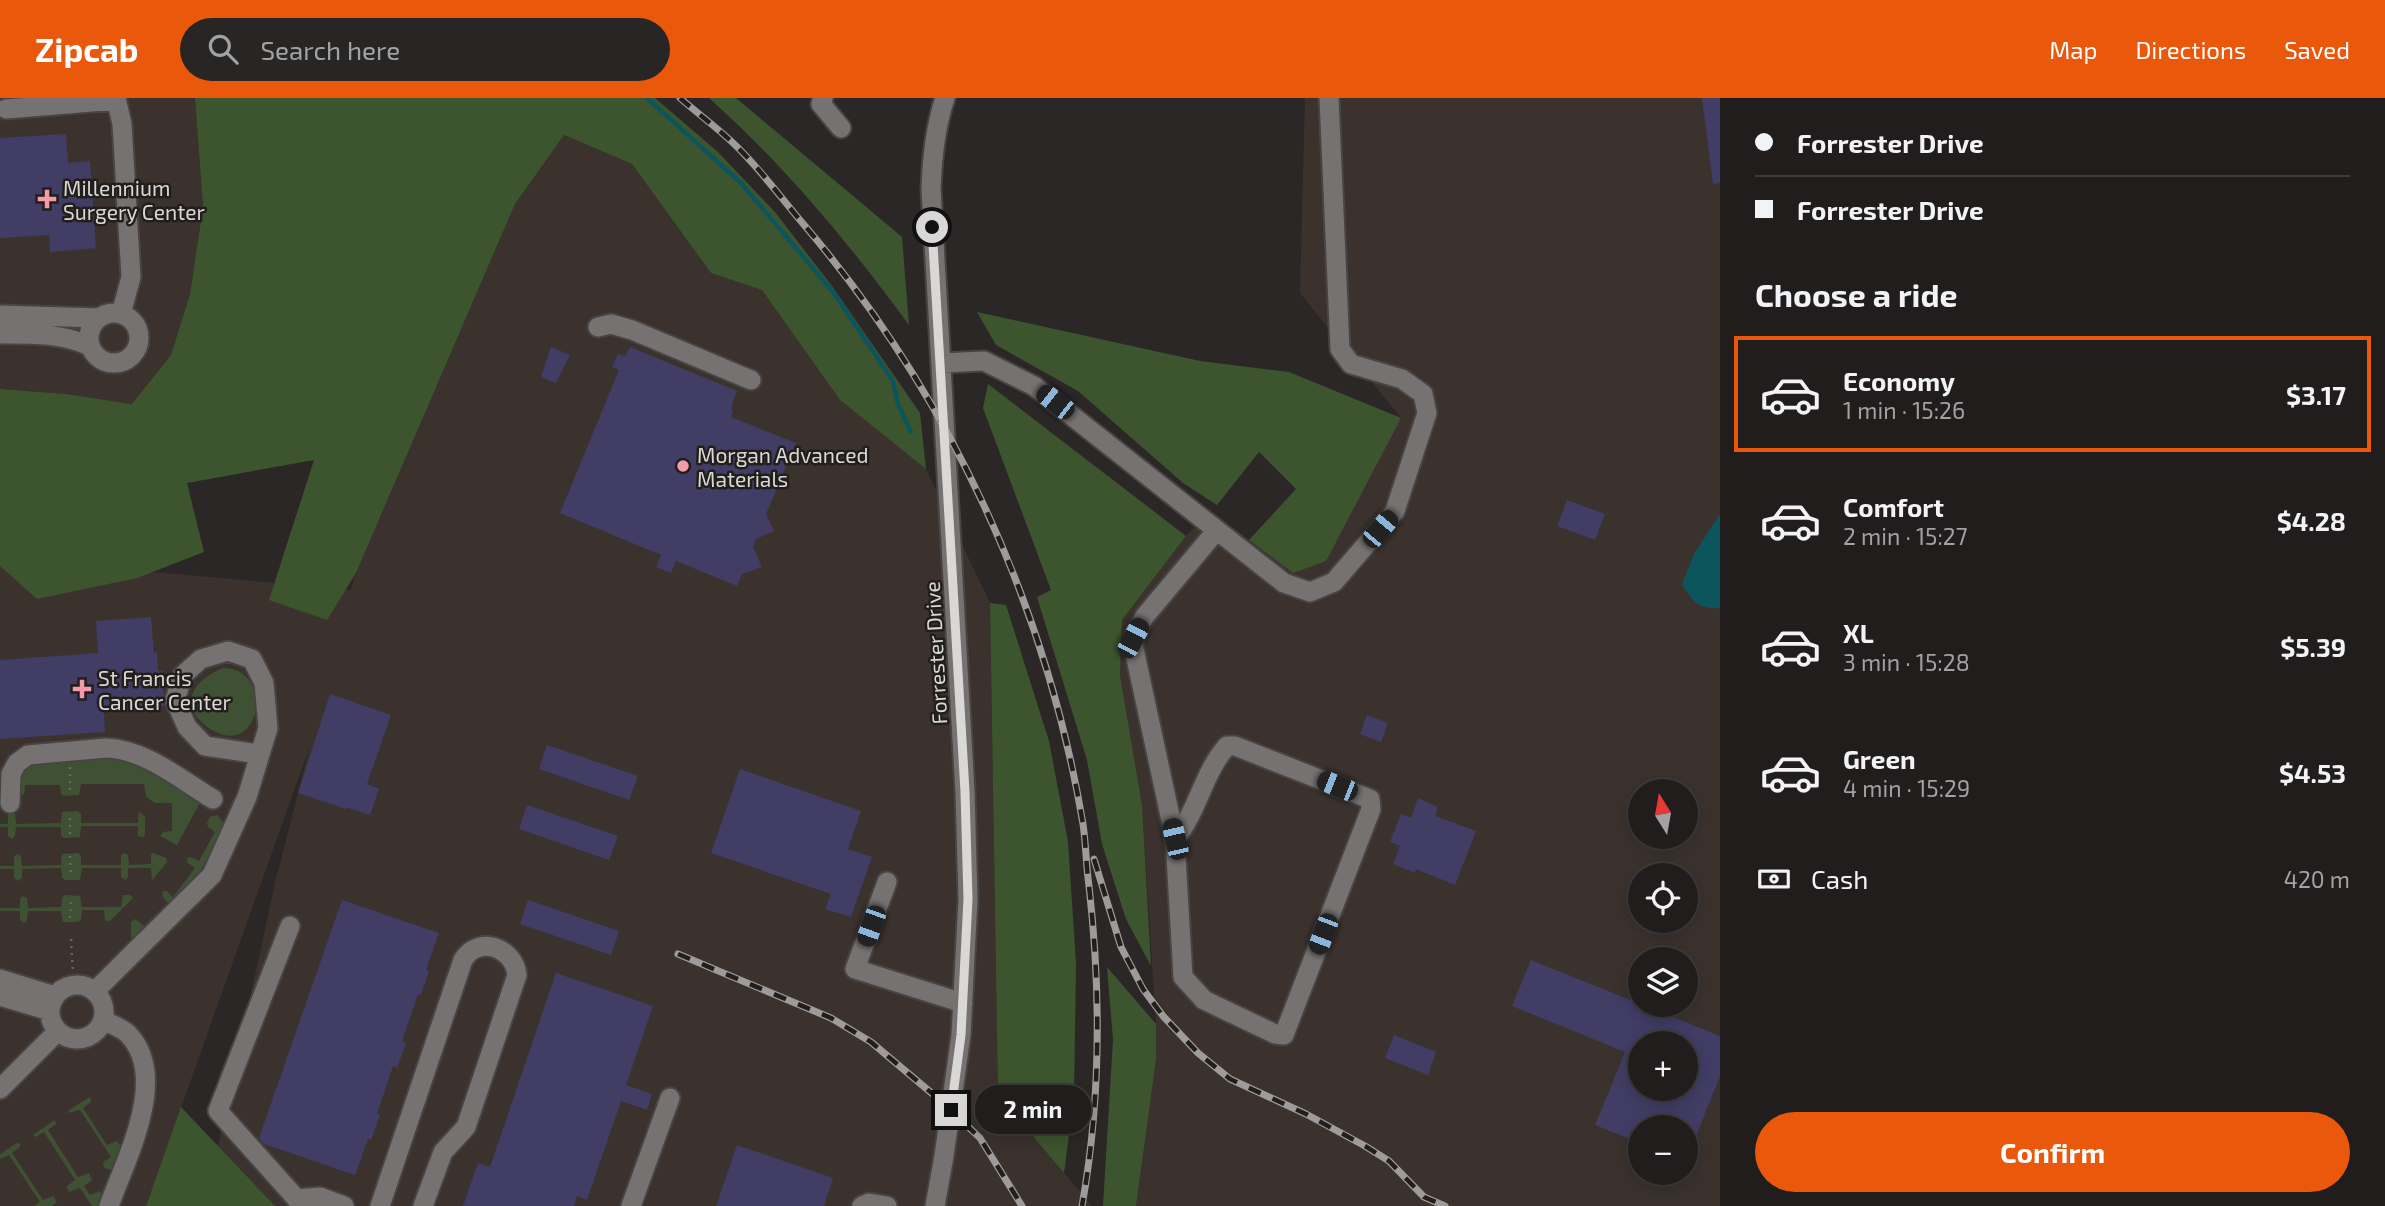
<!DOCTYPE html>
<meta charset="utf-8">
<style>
:root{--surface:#201d1c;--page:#282625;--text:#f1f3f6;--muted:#a2a2a3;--line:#3d3b3b;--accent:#ea580c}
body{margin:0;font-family:"Exo 2",sans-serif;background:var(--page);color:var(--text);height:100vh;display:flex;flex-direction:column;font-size:26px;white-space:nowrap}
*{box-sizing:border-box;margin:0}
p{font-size:23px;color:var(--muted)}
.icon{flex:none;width:38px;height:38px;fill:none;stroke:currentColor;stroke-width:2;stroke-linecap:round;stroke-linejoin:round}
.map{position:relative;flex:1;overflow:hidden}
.drawer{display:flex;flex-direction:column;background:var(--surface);width:665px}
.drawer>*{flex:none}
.hud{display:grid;align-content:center;height:154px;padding:0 35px;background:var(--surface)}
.needle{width:46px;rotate:349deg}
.buttons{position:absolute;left:1628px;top:681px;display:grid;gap:14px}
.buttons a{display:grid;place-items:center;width:70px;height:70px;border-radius:50%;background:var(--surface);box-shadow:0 4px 18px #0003,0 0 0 2px var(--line);font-size:35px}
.end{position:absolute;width:32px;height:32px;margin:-16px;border:9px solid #dad8d6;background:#111;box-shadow:0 0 0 4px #111}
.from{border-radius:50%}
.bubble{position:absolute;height:49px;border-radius:24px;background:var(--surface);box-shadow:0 4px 18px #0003,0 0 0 2px var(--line);font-size:23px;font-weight:700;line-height:49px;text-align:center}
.car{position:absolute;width:21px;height:42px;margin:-21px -10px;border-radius:9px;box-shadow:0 0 5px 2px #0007;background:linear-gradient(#222 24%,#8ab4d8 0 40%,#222 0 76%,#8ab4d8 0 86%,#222 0)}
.hud b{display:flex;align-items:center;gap:24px;height:66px;font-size:26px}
.hud b+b{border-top:2px solid var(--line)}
.hud i{width:18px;height:18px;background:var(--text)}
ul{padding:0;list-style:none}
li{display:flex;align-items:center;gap:21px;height:116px;margin:0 14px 10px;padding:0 21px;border:4px solid transparent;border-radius:0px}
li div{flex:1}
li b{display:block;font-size:26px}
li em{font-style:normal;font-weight:700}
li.active{border-color:var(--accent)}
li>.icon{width:63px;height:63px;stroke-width:1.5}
h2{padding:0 35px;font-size:32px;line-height:84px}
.pay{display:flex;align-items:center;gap:18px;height:77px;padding:0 35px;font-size:26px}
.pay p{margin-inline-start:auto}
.button{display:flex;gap:14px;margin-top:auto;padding:14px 35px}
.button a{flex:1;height:80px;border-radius:42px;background:var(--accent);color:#fff;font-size:28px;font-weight:700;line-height:80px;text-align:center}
header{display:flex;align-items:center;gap:42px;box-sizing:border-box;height:98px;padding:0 35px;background:var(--accent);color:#fff}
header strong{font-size:33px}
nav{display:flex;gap:38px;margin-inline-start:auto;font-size:24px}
.search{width:490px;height:63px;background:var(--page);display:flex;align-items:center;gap:18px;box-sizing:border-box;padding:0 24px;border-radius:38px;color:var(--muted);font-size:26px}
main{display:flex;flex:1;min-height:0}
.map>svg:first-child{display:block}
.built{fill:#3b322e;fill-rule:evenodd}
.green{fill:#3e5233}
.forest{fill:#3d552f}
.water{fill:#0d555c}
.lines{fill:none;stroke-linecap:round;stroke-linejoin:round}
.stream{stroke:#0d555c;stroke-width:4.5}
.building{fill:#413d65;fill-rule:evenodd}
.minor-casing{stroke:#474443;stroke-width:23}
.path{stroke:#676462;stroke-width:2.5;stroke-dasharray:2 5;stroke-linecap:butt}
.minor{stroke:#767271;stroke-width:19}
.rail-casing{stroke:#9e9b9a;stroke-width:7}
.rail{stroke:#211e1c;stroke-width:4.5;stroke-dasharray:13;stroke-linecap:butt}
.route{stroke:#dad8d6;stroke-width:9}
.poi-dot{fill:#f39aab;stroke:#211e1c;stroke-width:2.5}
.labels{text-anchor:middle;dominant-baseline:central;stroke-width:5;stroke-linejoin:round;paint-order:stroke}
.poi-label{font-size:21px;fill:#dad8d6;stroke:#211e1c;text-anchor:start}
.street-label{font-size:21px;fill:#dad8d6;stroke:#211e1c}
</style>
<header>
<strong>Zipcab</strong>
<div class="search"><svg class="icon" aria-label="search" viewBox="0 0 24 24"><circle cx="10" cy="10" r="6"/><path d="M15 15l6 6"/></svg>Search here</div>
<nav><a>Map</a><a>Directions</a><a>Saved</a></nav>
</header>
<main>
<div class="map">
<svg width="1720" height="1108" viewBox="0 0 1720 1108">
<rect width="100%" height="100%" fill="#2b2726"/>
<!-- built -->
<path class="built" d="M0 0H195L203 109 190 196 171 257 133 306 66 296 0 291Z
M1305 0H1720V1108H1136L1156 962V926L1142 707 1120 577 1122 522 1186 438 1211 413 1293 475 1401 320 1300 195ZM1640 693H1685V738H1640ZM1640 777H1685V822H1640ZM1640 861H1685V906H1640ZM1640 945H1685V990H1640ZM1640 1029H1685V1074H1640Z
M564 37 632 66 711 175 762 192 840 302 926 371 990 505 998 997 1092 1108H205L275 785 310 648 146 1108H0V460L351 492 356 475 515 106Z"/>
<!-- green -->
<path class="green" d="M223 570C276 570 261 665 209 630 176 608 193 582 223 570Z
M97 657 138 664 201 703 177 747 160 738 163 734 172 733V705H155L146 699 144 686H81L79 697 63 698 61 695 60 687H25L24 696 18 698 20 675 31 665Z
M78 713 81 716V725H138L139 713 145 719V737L143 739 138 738V728H81L80 739 64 740 61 738V729H16L15 738 12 741 8 738V729H0V726H8V716L11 714 15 716 16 726 61 725 62 714Z
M217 717 223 724 224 732 195 782 131 845V824L135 821 144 828 168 805 162 798 163 793H167L173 799 195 770 187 764V760L191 759 199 763 215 734 208 729 207 725 210 719Z
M124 755 128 757 129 767 151 766V757L153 755 166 760 167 764 152 782 151 770H128V779L125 782 121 779V770H82L80 782H65L62 780 61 770 22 771V780L18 783 14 780V771H0V768H14V758L18 756 21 758 22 768 61 767 62 756 78 755 81 758V767H121V757Z
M65 797 80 798 82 809H121L123 797H130L133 800 109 824 105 822 104 812H82L81 822 78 824H63L61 813H28L27 822 24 825 20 822V813H0V810H20V800L23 798 27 800 28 810 61 809 62 800Z
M88 1000H91V1004L83 1010 107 1047 117 1043 121 1048 114 1070 112 1072 104 1070 103 1064 111 1059 80 1012 68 1015 69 1012Z
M53 1023H55L56 1026 48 1032 78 1079 89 1075 92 1082 84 1088 90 1097 100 1093 103 1100 101 1108H92L80 1090 69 1094 66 1089 75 1082 44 1034 36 1039 33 1037Z
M17 1045 20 1046V1049L12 1055 43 1102 53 1098 57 1104 52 1108H34L40 1104 9 1057 0 1061V1056Z"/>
<!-- forest -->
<path class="forest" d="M195 0H655L718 54 775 114 832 188 920 315 926 371 840 302 762 192 711 175 632 66 564 37 515 106 356 475 327 522 269 502 314 362 187 385 204 454 137 480 37 501 0 468V291L66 296 132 306 171 257 190 196 203 109Z
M709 0H736L902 139 909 227C849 145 785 68 709 0Z
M977 214 1200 263 1289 274 1401 320 1326 463 1293 475 1249 442 1296 391 1259 354 1217 407 1183 385 1078 293 996 247Z
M988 286 1186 438 1122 522 1120 577 1142 707 1151 868 1126 821 1102 746 1087 662 1037 499 1051 492 983 310Z
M990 505 1006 507 1049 643 1068 744 1076 865 1074 999 1064 1075 998 997Z
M1107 869 1156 926V962L1136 1108H1103L1113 942Z
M181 1009 275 1108H146Z"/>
<!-- water -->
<path class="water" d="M1720 416V510C1699 512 1692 503 1682 486L1694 456Z"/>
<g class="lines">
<!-- stream -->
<path class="stream" d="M647 0 741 85 833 194 893 283 898 306 911 334"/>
</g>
<!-- building -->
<path class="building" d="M1702 0H1720V85L1713 86Z
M66 36 68 65 90 63 96 150 50 154 49 137 0 140V40Z
M551 249 570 257 556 285 541 279Z
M630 249 737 293 731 310 733 312 731 319 796 345 766 416 774 433 756 441 753 449 762 469 742 476 737 488 676 463 671 475 656 469 661 457 560 415 619 272 612 269 618 256 625 258Z
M1567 402 1605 416 1595 442 1557 428Z
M151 519 154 555 157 554 158 573 163 572 164 608 104 613 105 634 0 641V562L98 555 96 523Z
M330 596 391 617 367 686 379 691 370 717 346 709V711L298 695Z
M1367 617 1388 625 1381 644 1360 636Z
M547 647 638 678 629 702 539 671Z
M740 671 861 713 848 751 872 759 851 819 825 811 831 796 711 755Z
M1418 700 1438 709 1435 718 1476 733 1455 787 1416 771 1415 775 1393 766 1400 748 1390 744 1401 716 1411 720Z
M527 707 618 738 609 762 519 731Z
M342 802 439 835 426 872 429 873 421 897 418 896 402 943 406 945 397 970 393 968 377 1016 380 1017 371 1042 368 1041 355 1077 264 1046 259 1040Z
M528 802 619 833 611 857 520 826Z
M1531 862 1720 938V978L1686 1063 1685 1029H1640V1045L1595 1027 1625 954 1512 908ZM1640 945H1685V990H1640Z
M556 875 653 908 626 987 652 996 647 1012 621 1003 587 1102 577 1098 574 1108H463L478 1065 490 1069Z
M1394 937 1436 954 1428 977 1385 960Z
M737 1047 833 1080 824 1108H716Z"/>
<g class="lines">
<defs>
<path id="minor" d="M116 0 122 26 131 179 121 216
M823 0 821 6 841 30
M6 11 116 2
M89 240a25 25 0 1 1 50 0a25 25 0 1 1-50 0Z
M0 217 99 220
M598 229 611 226 632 232 751 282
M0 236C31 236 61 235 90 248
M941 265 984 263 1034 288 1284 485 1310 494 1334 484 1395 413 1427 315 1423 296 1402 281 1351 266 1340 251 1329 0
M10 705 11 676 17 665 28 657 106 650C145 651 181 682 213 701
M1175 741C1198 713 1203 675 1227 648H1235L1370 701 1371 711 1284 937 1275 936 1204 902 1183 879 1175 741 1134 551 1133 540 1145 518 1217 432
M887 784 855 871 963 905
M290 828 218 1013 303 1108
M0 881 55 898
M50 914a27 27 0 1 1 54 0a27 27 0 1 1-54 0Z
M95 893 212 777 247 699 268 630 264 585 252 561 228 553 201 561 183 577 175 602 187 629 205 648 259 656
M0 898 50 913
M103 922C111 926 121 930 127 935 171 978 125 1062 109 1108
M0 991 58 933
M296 1101 320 1099 344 1108
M380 1108 463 862C478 837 514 849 517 877L466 1029 443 1054 423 1108
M631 1108 670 1000
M862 1108 869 1105 887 1108
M935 1108 944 1058 961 937 968 801 965 694 931 91C932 60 935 30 945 0"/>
</defs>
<!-- minor casing -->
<use href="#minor" class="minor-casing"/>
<!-- path -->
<path class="path" d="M70 669V695
M70 736V715
M70 758 71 777
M70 820 71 803
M71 841 73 876"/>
<!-- minor -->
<use href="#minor" class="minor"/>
<defs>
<path id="rail" d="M680 0C697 15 715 28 732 44 759 69 781 100 805 128 949 297 1046 506 1083 726 1086 746 1086 767 1089 788 1101 894 1101 1002 1082 1108
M1094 761 1121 849 1143 891 1163 918 1198 955 1230 981 1306 1016 1365 1048 1389 1063 1424 1099 1445 1108
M678 856 831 920 871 944 941 1003 980 1040 1022 1108"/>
</defs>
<!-- rail casing -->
<use href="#rail" class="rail-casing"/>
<!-- rail -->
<use href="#rail" class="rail"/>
</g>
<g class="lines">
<!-- route -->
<path class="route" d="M932 129 965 694 968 801 961 937 951 1012"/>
</g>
<!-- markers -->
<g class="poi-dot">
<path d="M43.5 90.5h7v7h7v7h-7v7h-7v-7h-7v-7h7z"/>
<circle cx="683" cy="368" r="7"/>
<path d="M78.5 580.5h7v7h7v7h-7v7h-7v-7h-7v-7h7z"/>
</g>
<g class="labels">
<!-- poi labels -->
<g class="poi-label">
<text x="63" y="89">Millennium<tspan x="63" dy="24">Surgery Center</tspan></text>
<text x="697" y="356">Morgan Advanced<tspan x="697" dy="24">Materials</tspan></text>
<text x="98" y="579">St Francis<tspan x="98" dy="24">Cancer Center</tspan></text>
</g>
<!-- street labels -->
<g class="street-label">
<text transform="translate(935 555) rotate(-93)">Forrester Drive</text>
</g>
</g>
</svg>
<div class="buttons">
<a><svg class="needle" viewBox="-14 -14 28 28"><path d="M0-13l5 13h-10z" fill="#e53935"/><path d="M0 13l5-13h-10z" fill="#a2a2a3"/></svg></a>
<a><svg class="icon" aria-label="locate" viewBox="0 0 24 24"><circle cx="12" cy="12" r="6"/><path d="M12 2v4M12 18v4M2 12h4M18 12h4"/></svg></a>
<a><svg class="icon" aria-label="layers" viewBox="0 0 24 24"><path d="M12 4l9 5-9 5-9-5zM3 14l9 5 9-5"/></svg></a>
<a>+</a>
<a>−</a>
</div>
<i class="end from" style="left:932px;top:129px"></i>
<i class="end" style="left:951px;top:1012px"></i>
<div class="bubble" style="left:975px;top:987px;width:116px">2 min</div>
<i class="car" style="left:1055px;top:304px;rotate:308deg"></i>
<i class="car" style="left:1380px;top:431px;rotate:40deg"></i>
<i class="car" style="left:1133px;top:540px;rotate:28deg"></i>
<i class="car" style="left:1337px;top:688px;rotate:292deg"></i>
<i class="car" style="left:1175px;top:741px;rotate:347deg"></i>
<i class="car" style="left:871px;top:828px;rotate:200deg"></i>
<i class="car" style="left:1323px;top:836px;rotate:201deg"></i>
</div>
<section class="drawer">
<div class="hud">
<b><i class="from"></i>Forrester Drive</b>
<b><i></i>Forrester Drive</b>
</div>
<h2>Choose a ride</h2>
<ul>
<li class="active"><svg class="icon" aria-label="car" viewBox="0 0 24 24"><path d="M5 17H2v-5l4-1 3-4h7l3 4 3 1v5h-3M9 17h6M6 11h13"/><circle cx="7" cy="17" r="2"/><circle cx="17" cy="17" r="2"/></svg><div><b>Economy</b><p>1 min · 15:26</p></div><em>$3.17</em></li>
<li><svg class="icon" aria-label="car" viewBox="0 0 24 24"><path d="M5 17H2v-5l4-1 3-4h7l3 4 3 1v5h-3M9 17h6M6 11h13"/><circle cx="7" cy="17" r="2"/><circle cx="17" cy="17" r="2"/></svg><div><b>Comfort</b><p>2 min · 15:27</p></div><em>$4.28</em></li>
<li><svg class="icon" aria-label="car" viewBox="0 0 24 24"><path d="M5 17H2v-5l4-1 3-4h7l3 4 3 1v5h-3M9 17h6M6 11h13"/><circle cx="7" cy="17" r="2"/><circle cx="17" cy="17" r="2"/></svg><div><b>XL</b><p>3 min · 15:28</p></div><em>$5.39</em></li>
<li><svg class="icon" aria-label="car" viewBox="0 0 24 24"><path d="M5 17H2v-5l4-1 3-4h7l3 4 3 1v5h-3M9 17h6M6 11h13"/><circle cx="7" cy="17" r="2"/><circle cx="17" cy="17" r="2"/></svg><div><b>Green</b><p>4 min · 15:29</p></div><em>$4.53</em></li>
</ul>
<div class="pay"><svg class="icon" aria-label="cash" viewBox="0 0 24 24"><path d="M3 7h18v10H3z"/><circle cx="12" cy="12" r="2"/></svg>Cash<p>420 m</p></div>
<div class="button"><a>Confirm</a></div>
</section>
</main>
